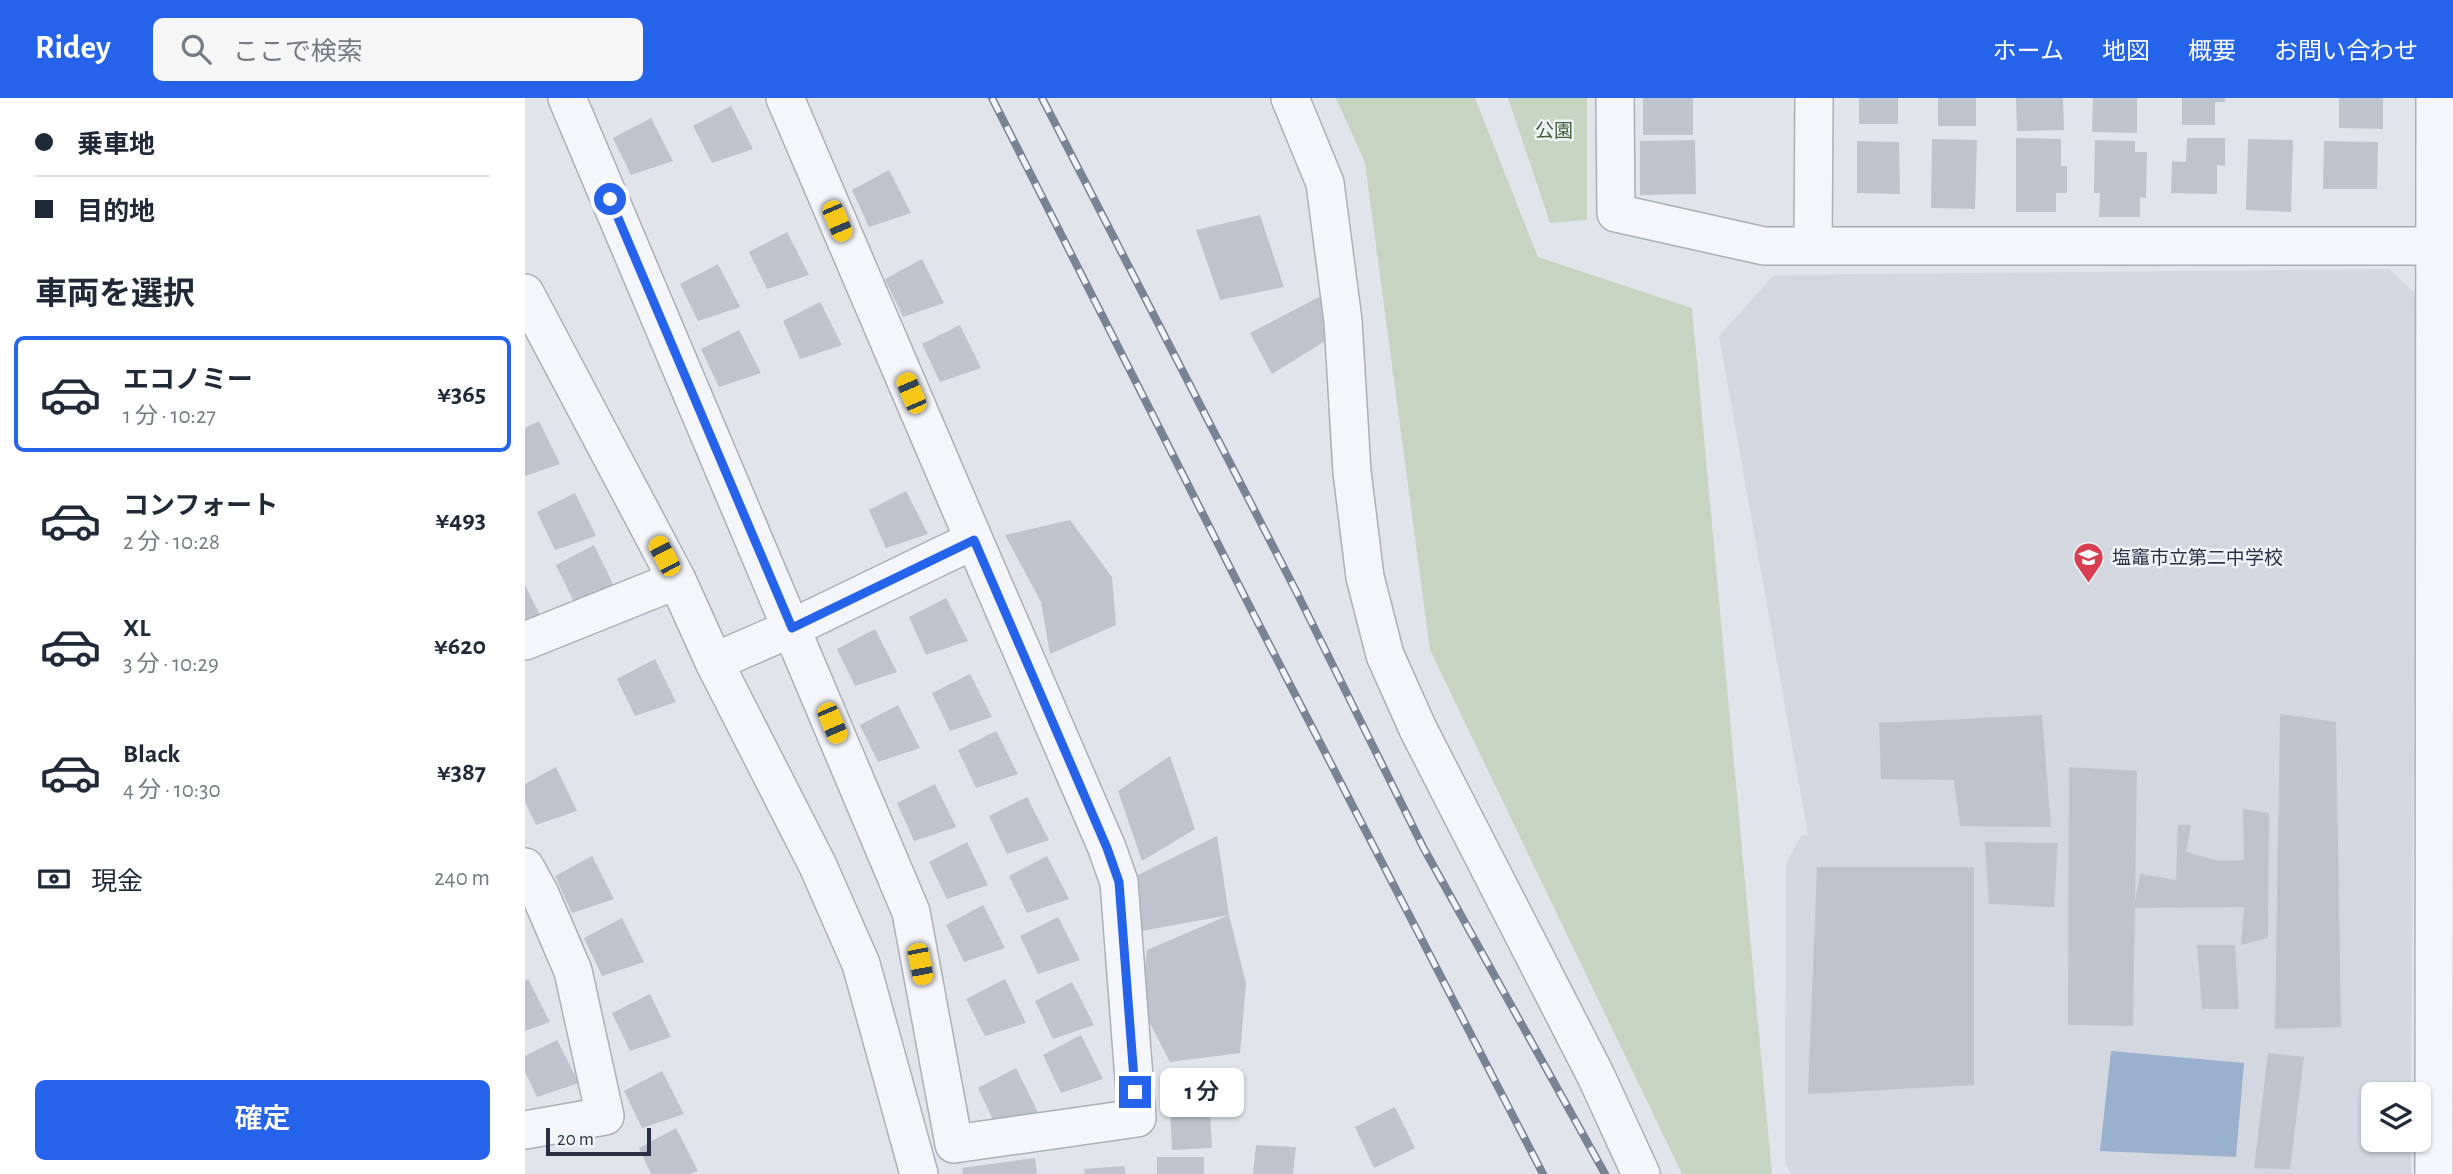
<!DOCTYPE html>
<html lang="ja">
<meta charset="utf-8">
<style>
:root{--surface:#fff;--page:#f6f6f7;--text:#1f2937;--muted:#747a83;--line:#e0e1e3;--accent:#2563eb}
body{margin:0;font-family:"Alegreya Sans","Noto Sans JP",sans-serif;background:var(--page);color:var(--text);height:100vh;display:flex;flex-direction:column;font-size:26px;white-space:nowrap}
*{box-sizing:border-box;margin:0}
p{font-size:23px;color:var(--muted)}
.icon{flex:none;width:38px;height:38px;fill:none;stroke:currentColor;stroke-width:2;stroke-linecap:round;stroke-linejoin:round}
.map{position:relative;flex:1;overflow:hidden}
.drawer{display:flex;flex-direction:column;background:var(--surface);width:525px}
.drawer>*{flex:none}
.hud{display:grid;align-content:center;height:154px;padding:0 35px;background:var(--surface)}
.buttons{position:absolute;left:1836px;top:984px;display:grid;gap:14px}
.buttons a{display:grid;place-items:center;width:70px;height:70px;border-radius:10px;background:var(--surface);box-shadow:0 2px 5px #0004;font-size:35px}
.scale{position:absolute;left:21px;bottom:18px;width:105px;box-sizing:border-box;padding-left:7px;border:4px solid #283144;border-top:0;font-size:19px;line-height:24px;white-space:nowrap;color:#283144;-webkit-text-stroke:5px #f1f4f8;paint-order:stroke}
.end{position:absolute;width:32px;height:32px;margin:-16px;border:9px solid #2563eb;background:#fff;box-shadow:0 0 0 4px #fff}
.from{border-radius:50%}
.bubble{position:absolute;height:49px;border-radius:10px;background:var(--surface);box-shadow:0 2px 5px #0004;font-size:23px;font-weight:600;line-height:49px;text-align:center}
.car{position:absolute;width:21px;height:42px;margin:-21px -10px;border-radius:9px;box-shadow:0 0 5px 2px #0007;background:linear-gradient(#f5c518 24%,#345 0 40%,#f5c518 0 76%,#345 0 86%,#f5c518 0)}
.hud b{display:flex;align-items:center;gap:24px;height:66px;font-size:26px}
.hud b+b{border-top:2px solid var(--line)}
.hud i{width:18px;height:18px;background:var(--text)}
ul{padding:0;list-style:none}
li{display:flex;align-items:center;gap:21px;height:116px;margin:0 14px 10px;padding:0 21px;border:4px solid transparent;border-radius:10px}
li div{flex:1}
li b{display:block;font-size:26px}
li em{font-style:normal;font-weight:600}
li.active{border-color:var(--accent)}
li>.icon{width:63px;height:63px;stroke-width:1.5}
h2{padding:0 35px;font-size:32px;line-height:84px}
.pay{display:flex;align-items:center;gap:18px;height:77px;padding:0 35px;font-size:26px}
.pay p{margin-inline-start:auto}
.primary-button{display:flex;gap:14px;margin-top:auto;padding:14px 35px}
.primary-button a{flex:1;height:80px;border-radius:10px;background:var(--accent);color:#fff;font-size:28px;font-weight:600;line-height:80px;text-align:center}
header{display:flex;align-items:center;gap:42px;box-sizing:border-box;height:98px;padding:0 35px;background:var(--accent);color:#fff}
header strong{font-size:33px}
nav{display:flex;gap:38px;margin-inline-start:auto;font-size:24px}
.search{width:490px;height:63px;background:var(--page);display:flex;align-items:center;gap:18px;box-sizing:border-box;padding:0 24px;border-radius:10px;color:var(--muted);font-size:26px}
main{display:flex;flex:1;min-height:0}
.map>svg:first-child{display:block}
.built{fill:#d3d7e0}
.green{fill:#c6d5c1}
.water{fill:#99b1cd}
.building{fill:#bec3ce}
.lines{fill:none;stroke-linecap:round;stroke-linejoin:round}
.minor-casing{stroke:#aaafb9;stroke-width:40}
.minor{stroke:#f4f6f9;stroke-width:37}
.rail-casing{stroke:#798396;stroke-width:8}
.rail{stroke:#f1f4f8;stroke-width:5;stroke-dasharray:16;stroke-linecap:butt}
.route{stroke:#2563eb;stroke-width:9}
.labels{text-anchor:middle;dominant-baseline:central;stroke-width:5;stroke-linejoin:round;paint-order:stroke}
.park-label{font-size:19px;fill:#3b6134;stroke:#f1f4f8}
.poi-label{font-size:19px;fill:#283144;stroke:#f1f4f8;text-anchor:start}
</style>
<header>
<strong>Ridey</strong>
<div class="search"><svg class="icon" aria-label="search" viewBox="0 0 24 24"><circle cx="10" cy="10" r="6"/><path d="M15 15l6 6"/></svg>ここで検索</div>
<nav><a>ホーム</a><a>地図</a><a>概要</a><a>お問い合わせ</a></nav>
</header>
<main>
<section class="drawer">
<div class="hud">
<b><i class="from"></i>乗車地</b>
<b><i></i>目的地</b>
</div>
<h2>車両を選択</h2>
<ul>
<li class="active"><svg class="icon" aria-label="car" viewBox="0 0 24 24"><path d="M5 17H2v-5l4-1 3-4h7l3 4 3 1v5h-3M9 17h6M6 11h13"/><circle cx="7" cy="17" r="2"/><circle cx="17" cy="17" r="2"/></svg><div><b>エコノミー</b><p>1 分 · 10:27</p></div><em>¥365</em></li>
<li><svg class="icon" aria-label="car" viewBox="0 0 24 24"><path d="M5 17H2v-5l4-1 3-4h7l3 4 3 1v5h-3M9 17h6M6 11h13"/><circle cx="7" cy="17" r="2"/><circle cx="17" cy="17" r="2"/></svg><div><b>コンフォート</b><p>2 分 · 10:28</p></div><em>¥493</em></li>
<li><svg class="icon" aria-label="car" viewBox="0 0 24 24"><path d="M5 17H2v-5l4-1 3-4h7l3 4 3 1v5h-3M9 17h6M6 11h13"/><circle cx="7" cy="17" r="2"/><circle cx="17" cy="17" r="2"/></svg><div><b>XL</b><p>3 分 · 10:29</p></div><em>¥620</em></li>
<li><svg class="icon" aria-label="car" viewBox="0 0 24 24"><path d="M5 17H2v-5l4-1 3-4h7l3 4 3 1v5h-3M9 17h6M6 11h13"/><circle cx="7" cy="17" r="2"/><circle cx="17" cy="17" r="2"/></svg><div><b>Black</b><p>4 分 · 10:30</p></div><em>¥387</em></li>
</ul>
<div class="pay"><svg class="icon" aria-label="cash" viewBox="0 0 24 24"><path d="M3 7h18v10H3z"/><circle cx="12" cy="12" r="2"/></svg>現金<p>240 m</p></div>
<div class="primary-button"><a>確定</a></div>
</section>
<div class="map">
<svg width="1928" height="1076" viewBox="0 0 1928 1076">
<rect width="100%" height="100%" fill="#e1e5eb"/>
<!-- built -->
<path class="built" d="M1864 171 1892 197 1886 996H1848V1041H1886V1076H1267L1260 1066 1261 765 1277 737H1283L1194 238 1249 177Z"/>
<!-- green -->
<path class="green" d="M811 0H950L1013 159 1167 210 1247 1076H1157L905 552 840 65Z
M983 0H1062V122L1025 125Z"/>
<!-- water -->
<path class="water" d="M1586 953 1719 965 1711 1059 1575 1053Z"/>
<!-- building -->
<path class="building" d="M1118 0H1168V37H1118Z
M1334 0H1373V26H1334Z
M1413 0H1451V28H1413Z
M1491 0H1538L1539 32 1492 33Z
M1568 0H1612V35L1567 34Z
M1657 0H1700V4H1690V27H1657Z
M1814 0H1858V31L1814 30Z
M206 8 228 51 187 65 168 28Z
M126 20 148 63 106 77 88 40Z
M1491 40 1536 41V68H1542V95H1531V114H1491Z
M1662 40H1700V68L1692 67V96L1646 95 1647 63 1661 64Z
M1407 41 1452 42 1450 111 1406 110Z
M1723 41 1768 42 1766 114 1721 112Z
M1170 42 1171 96 1115 97V43Z
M1570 42 1610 43V54H1622L1621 100 1615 99V119H1574L1575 95H1569Z
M1332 43 1374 44 1375 96 1332 95Z
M1799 43 1853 44 1852 91H1798Z
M364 72 386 115 344 129 327 92Z
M735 117 759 189 695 202 671 132Z
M262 134 284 177 242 191 224 154Z
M397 161 419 205 378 219 360 181Z
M193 166 215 209 173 223 155 186Z
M796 198 800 243 747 276 725 235Z
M295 204 317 247 275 261 258 223Z
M435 227 456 270 415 284 397 246Z
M214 232 236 275 194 289 176 251Z
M14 323 35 366 0 378V330Z
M381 393 403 436 361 450 344 412Z
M50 395 71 438 30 452 12 414Z
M545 422 587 479 591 527 525 556 516 504 480 437Z
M69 447 90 490 49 504 31 467Z
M0 487 20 527 0 534Z
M421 500 443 543 401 557 384 519Z
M350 531 372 574 330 588 312 551Z
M130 561 151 604 110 618 92 581Z
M445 576 467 619 425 633 407 595Z
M373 607 395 650 353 664 335 627Z
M1755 616 1811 624 1816 929 1750 931Z
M1517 617 1526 729 1435 728 1429 682 1356 681 1354 625Z
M471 633 493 676 451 690 433 652Z
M645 658 670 731 617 763 593 693Z
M31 669 52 713 11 727 0 704V686Z
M1544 669 1612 673 1608 928 1543 927Z
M410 686 431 729 389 743 372 705Z
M502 699 524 742 482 756 464 718Z
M1718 711 1744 715 1743 840 1716 847 1719 809 1609 810 1615 776 1651 782 1653 727H1666L1661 754 1694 763 1719 762Z
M692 738 704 817 617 833 609 779Z
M442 744 463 787 422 801 404 764Z
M1460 744 1533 745 1529 809 1464 806Z
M67 758 89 801 47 815 30 778Z
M522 758 544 801 502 815 484 778Z
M1292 769H1449V987L1283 996Z
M458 807 480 850 439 864 421 827Z
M704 817 721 886 715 955 645 964 616 908 622 852Z
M533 819 555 862 513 876 495 838Z
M97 820 119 864 77 878 59 840Z
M1672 847H1710L1714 911H1677Z
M3 881 25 924 0 933V883Z
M480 881 501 925 460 938 441 901Z
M547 884 569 927 528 941 510 903Z
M125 896 146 939 105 953 87 915Z
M556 937 578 981 536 995 518 957Z
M32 942 54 985 12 999 0 974V958Z
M1743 955 1779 959 1765 1071 1729 1070Z
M491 970 513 1014 471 1028 453 990Z
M137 973 159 1016 117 1030 99 993Z
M644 988 684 989 687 1050 647 1052Z
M870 1009 890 1050 849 1070 830 1029Z
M151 1030 173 1073 164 1076H126L114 1050Z
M731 1047 771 1049 768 1076H728Z
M632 1059H679V1076H632Z
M510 1060 512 1076H438L437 1070Z
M599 1068 601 1076H560L559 1071Z"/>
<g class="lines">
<defs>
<path id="minor" d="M42 0 386 814 429 1046 612 1020 594 784 582 750 449 442 267 530 189 564
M260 0 449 442
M765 0 800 85 818 223 827 374 840 479 860 557 893 631 1071 978 1116 1076
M1090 0 1091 115 1239 148H1288
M1289 0 1288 148H1928
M0 195 152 482 189 564 293 768 336 866 394 1076
M0 543 152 482
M0 769 15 796 48 873 80 1018 0 1032
M1909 1076 1910 0"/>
</defs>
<!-- minor casing -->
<use href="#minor" class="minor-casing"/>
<!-- minor -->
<use href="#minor" class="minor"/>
<defs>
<path id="rail" d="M467 0 728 515 1018 1076
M517 0 772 495 898 749 1080 1076"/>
</defs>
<!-- rail casing -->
<use href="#rail" class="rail-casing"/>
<!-- rail -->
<use href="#rail" class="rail"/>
</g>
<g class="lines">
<!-- route -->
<path class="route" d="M85 101 267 530 449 442 582 750 594 784 610 994"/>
</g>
<!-- icons -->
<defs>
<symbol id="school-pin" viewBox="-11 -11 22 30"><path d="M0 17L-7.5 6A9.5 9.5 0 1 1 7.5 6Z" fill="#d93d50" stroke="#f1f4f8"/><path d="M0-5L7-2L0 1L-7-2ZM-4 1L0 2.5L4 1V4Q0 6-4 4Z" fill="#fff"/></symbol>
</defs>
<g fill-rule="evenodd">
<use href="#school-pin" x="1546" y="442" width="35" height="47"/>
</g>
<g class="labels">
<!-- park labels -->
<g class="park-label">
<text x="1029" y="33">公園</text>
</g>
<!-- poi labels -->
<g class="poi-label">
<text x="1587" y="460">塩竈市立第二中学校</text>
</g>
</g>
</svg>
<div class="buttons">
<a><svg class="icon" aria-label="layers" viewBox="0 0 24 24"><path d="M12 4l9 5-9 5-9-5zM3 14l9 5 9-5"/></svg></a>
</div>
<div class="scale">20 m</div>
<i class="end from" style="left:85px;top:101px"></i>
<i class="end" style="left:610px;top:994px"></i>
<div class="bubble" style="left:635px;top:970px;width:84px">1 分</div>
<i class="car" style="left:312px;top:123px;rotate:157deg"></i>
<i class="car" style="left:386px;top:295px;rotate:337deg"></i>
<i class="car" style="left:139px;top:458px;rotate:332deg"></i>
<i class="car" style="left:307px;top:625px;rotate:157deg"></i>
<i class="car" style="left:395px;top:866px;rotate:169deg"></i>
</div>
</main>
